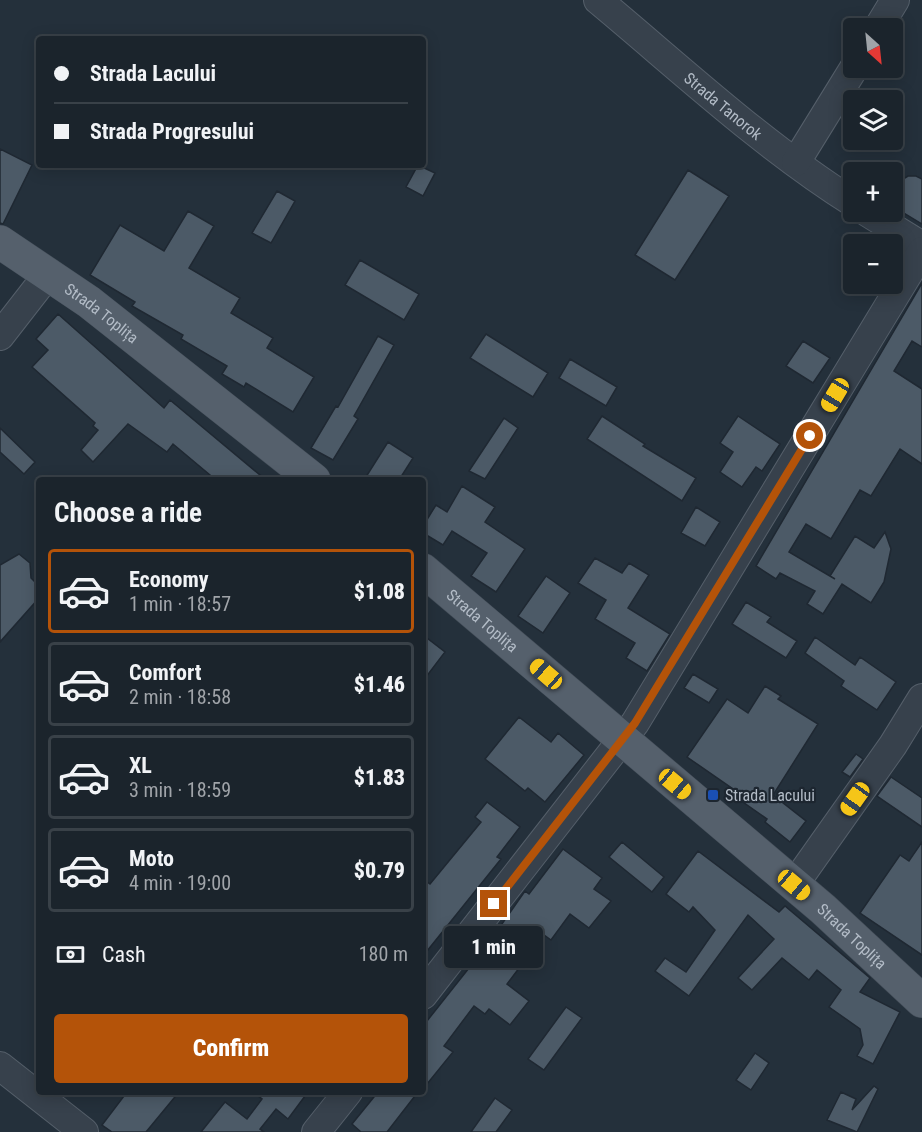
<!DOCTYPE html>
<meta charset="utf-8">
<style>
:root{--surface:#1b242c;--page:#283038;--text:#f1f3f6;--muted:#a0a4a9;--line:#394148;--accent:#b45309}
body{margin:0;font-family:"Roboto Condensed",sans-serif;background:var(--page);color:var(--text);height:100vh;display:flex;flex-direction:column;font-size:22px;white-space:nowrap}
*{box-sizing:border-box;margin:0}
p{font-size:20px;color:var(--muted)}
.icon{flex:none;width:33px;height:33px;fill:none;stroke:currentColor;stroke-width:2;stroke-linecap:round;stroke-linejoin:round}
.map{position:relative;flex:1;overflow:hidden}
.sheet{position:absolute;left:36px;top:477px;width:390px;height:618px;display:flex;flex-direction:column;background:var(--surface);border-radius:6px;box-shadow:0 3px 15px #0003,0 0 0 2px var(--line)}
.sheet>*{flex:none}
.guide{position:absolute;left:36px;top:36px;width:390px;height:132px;border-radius:6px;box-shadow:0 3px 15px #0003,0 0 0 2px var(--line);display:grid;align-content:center;height:132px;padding:0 18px;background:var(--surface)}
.needle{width:39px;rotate:153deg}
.buttons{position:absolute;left:843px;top:18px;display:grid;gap:12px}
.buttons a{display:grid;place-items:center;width:60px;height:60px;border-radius:6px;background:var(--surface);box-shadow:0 3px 15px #0003,0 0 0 2px var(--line);font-size:30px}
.end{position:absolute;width:27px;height:27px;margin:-14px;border:8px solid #b45309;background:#fff;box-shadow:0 0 0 3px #fff}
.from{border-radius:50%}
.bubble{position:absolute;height:42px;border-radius:6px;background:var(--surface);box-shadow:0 3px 15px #0003,0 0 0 2px var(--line);font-size:20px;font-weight:800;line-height:42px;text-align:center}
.car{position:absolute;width:18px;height:36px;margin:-18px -9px;border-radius:8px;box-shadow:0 0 4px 2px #0007;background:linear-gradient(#f5c518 24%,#345 0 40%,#f5c518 0 76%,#345 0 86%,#f5c518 0)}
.guide b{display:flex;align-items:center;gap:21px;height:57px;font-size:22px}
.guide b+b{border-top:2px solid var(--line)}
.guide i{width:15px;height:15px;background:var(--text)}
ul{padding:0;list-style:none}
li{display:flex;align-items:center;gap:18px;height:84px;margin:0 12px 9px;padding:0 6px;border:3px solid var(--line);border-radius:6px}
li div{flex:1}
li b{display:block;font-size:22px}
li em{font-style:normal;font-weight:800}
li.on{border-color:var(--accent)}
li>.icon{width:54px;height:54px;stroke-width:1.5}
h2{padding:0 18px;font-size:27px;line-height:72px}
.pay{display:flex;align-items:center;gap:15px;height:66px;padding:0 18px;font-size:22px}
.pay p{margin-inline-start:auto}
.cta{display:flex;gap:12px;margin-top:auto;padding:12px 18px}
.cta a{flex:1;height:69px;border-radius:6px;background:var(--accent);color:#fff;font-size:24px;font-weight:800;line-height:69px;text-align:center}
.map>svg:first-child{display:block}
.building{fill:#4c5a67;stroke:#1f2832;stroke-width:1.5}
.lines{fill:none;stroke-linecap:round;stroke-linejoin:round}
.minor-casing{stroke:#555f6a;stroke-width:30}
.major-casing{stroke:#434d58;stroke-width:34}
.minor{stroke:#37414c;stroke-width:28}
.major{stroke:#55606c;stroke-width:33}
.route{stroke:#b45309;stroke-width:8}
.transit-dot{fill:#1a4fb4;stroke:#1d2630;stroke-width:2}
.labels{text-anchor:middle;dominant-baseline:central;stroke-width:4.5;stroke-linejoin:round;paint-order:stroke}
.street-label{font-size:16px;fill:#b3bcc7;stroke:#1d2630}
.poi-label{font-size:16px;fill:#b3bcc7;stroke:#1d2630;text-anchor:start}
</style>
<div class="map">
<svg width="922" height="1132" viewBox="0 0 922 1132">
<rect width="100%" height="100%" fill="#24303b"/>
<!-- building -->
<path class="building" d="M0 149 32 165 3 224 0 223Z
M418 165 435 173 423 196 406 187Z
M688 170 729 196 675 280 635 255Z
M908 176H916L922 179V224L892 206V186Z
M277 191 295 201 271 243 252 233Z
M188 211 214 226 189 268 240 298 231 313 273 338 267 348 314 377 293 412 246 383 244 387 222 374 227 366 181 339 183 335 132 306 135 302 90 275 120 225 164 251Z
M360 260 419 294 404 320 345 285Z
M922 283V347L912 341 894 371 922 389V464L900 449 871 496 860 490 831 539 806 524 789 552 835 579 830 576 855 536 874 548 885 532 891 549 884 582 871 603 842 584 823 614 807 604 815 591 780 573 776 579 756 566Z
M58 314 164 408 170 400 266 480H216L173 444 167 452 128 424 93 462 81 450 98 430 93 426 95 423 32 367 48 350 36 339Z
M486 334 548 373 533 397 470 358Z
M378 336 394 345 354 416 358 419 333 460 311 448 336 406 338 407Z
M803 341 830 358 813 383 786 366Z
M570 359 617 387 606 406 559 378Z
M602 416 645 444 643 446 696 478 682 501 587 439Z
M738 416 780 444 762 471 756 467 742 487 720 472 733 452 720 443Z
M504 418 518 428 485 479 469 471Z
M0 428 35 462 24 474 0 452Z
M388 442 413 458 399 480H364Z
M462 486 495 507 485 522 525 549 496 592 471 576 487 553 452 531 443 545 423 533V526L436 505 447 512Z
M696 507 720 522 705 546 681 533Z
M19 554 30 563 31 578 39 586V598L0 642V565Z
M595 558 622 573 629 563 649 575 628 608 670 634 647 671 626 658 635 643 595 619 606 600 578 583Z
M546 576 570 593 543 633 518 616Z
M746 602 771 617 767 622 797 641 786 658 732 624Z
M423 635 445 652 423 681Z
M815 637 855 665 860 657 896 682 877 710 841 686 844 681 805 653Z
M693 674 718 689 709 703 684 688Z
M765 686 781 696 778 699 818 724 773 795 806 821 790 842 765 822 767 819 730 793 733 789 687 757 727 699 748 713Z
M519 717 551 742 558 733 584 755 545 802 528 788 525 791 485 759Z
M856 754 863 759 850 777 842 772Z
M891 777 922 798V827L877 796Z
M487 802 520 827 497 857 501 859 423 956V879L430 884 481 822 475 817Z
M622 842 664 877 652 892 609 857Z
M922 842V955L860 913 900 855 909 861Z
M563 849 602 878 594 889 611 901 589 928 570 914 551 940 544 935 507 984 529 1001 510 1025 489 1009 485 1014 474 1006 444 1046 453 1052 423 1089V1026L488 944 525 891 529 894Z
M698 851 779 912 785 906 870 978 860 992 900 1012 873 1064 857 1056 863 1045 860 1029 829 1007 841 990 817 970 809 980 782 958 752 990 738 978 774 939 748 915 689 996 655 971 665 958 686 972 715 930 693 907 689 912 666 894Z
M566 1007 582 1018 544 1070 528 1059Z
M755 1053 769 1063 751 1090 736 1080Z
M874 1086 878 1089 857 1132 827 1120 841 1092 856 1099 852 1110Z
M127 1092H179L146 1132H112L102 1125Z
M253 1092H308L288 1119 276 1109 260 1129 264 1132H201L225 1102 247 1119 262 1099Z
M378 1092H418L387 1132H361L352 1124Z
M495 1098 512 1110 496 1132H471Z"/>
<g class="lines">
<defs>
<g id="minor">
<path id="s1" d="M598 0C681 69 762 145 854 203"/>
<path d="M878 28 895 0"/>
<path d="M796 162 854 68"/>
<path d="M867 212 922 246"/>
<path d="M0 336 49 273"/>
<path d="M794 885 893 745 922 698"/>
<path d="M423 995 635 723 922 251"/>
<path d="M0 1066 84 1132"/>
<path d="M316 1132 348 1092"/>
</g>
<g id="major">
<path id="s2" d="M0 242 89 302 314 480"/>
<path id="s3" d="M423 570 823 909 922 1001"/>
</g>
</defs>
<!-- minor casing -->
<use href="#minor" class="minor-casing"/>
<!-- major casing -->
<use href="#major" class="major-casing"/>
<!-- minor -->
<use href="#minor" class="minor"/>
<!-- major -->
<use href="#major" class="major"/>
</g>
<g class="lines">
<!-- route -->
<path class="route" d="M494 904 635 723 810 436"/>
</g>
<!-- markers -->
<rect class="transit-dot" x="707" y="789" width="12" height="12" rx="3"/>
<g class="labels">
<!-- street labels -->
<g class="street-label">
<text stroke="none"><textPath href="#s1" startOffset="164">Strada Tanorok</textPath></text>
<text stroke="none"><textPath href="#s2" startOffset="124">Strada Toplița</textPath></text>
<text stroke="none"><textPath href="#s3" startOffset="78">Strada Toplița</textPath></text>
<text stroke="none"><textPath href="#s3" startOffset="564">Strada Toplița</textPath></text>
</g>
<!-- poi labels -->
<g class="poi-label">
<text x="725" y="795">Strada Lacului</text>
</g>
</g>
</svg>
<div class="buttons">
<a><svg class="needle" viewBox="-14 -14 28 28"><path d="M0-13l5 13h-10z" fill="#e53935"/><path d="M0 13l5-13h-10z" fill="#a0a4a9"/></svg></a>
<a><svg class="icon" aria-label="layers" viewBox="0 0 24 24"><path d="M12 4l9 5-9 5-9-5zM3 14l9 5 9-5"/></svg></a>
<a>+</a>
<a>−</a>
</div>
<i class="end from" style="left:810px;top:436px"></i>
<i class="end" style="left:494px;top:904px"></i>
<div class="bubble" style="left:444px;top:926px;width:99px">1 min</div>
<i class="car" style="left:835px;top:395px;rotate:211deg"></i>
<i class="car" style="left:546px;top:674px;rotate:311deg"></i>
<i class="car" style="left:675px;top:784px;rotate:130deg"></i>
<i class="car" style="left:855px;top:799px;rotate:215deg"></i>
<i class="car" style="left:794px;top:885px;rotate:130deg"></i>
<div class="guide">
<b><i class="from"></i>Strada Lacului</b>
<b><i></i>Strada Progresului</b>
</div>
<section class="sheet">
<h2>Choose a ride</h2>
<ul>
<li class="on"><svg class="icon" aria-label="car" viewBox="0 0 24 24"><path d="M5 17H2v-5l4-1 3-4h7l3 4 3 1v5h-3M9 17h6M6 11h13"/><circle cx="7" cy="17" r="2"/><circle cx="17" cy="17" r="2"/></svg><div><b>Economy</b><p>1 min · 18:57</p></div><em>$1.08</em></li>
<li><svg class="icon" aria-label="car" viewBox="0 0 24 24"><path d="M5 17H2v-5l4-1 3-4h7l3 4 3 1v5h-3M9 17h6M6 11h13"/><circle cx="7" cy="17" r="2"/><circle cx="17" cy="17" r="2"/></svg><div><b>Comfort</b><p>2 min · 18:58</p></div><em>$1.46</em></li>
<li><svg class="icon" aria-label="car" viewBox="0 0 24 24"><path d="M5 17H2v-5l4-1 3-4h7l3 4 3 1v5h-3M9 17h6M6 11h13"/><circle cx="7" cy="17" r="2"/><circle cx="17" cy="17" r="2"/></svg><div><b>XL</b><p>3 min · 18:59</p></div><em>$1.83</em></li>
<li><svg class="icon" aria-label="car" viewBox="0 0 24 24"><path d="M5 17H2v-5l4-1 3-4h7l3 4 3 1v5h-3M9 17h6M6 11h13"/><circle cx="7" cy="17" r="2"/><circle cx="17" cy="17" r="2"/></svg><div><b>Moto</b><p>4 min · 19:00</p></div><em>$0.79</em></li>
</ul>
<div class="pay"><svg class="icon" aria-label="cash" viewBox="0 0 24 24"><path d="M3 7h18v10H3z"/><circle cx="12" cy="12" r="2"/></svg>Cash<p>180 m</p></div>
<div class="cta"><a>Confirm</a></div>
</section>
</div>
